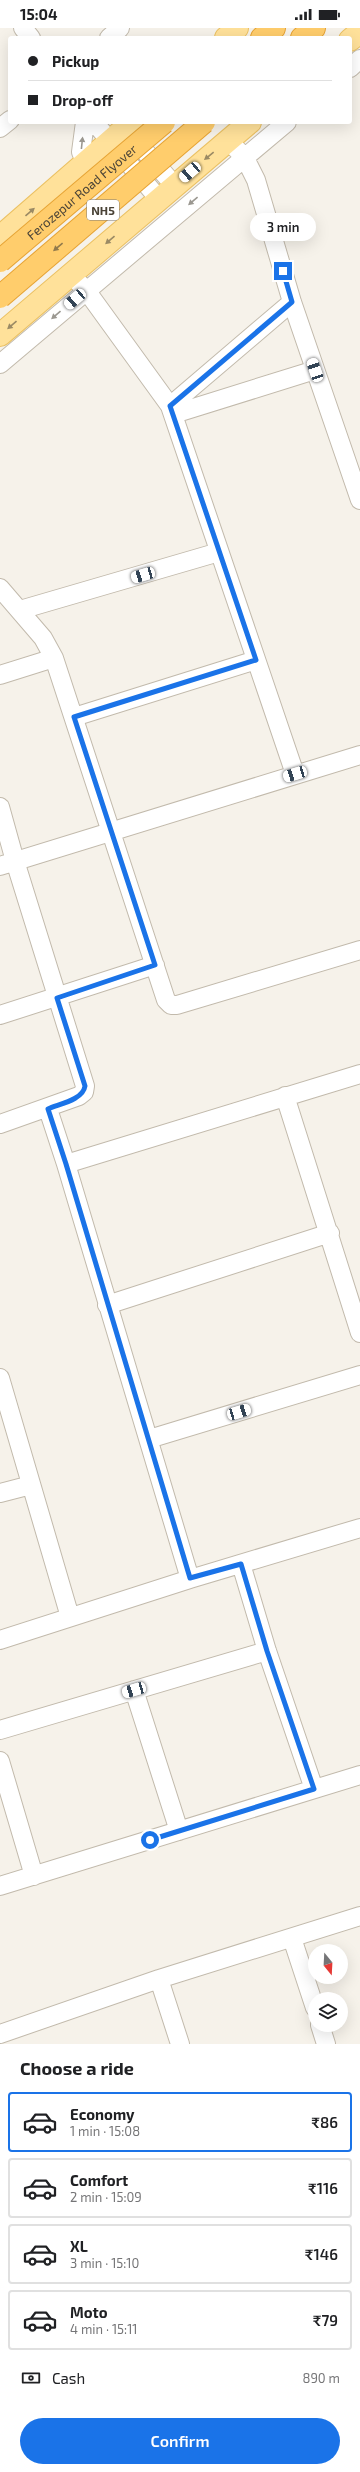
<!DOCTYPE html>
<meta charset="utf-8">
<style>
:root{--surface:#fff;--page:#f2f2f2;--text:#202124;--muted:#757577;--line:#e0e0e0;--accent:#1a73e8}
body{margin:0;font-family:"Exo 2",sans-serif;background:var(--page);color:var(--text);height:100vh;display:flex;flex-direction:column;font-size:15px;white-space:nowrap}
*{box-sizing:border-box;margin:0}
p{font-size:13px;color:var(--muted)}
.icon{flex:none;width:22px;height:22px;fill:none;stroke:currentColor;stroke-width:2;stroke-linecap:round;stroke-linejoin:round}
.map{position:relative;height:2016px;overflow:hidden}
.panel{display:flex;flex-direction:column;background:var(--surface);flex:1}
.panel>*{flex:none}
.hud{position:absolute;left:8px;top:8px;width:344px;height:88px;border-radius:4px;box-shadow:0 4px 16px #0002;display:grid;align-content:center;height:88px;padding:0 20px;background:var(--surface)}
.needle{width:26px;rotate:162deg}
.fabs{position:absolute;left:308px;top:1916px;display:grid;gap:8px}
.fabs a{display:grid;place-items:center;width:40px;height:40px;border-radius:50%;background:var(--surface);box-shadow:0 4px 16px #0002;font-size:20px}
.end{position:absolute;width:18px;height:18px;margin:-9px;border:5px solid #1a73e8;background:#fff;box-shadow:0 0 0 2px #fff}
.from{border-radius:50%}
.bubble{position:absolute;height:28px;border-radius:14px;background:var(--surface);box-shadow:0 4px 16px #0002;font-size:13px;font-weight:600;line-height:28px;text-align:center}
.car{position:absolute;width:12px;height:24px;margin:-12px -6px;border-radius:5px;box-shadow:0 0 3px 1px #0007;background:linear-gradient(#fff 24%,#345 0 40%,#fff 0 76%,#345 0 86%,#fff 0)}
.hud b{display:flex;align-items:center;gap:14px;height:38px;font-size:15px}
.hud b+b{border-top:1px solid var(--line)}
.hud i{width:10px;height:10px;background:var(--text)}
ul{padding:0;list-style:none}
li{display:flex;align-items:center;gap:12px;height:60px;margin:0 8px 6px;padding:0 12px;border:2px solid var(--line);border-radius:4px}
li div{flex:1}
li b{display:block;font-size:15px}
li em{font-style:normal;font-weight:600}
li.on{border-color:var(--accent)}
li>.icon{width:36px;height:36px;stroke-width:1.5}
h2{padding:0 20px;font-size:18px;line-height:48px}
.pay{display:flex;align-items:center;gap:10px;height:44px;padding:0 20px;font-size:15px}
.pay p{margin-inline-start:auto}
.button{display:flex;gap:8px;margin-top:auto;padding:8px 20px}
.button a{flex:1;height:46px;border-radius:24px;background:var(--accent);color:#fff;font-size:16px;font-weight:600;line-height:46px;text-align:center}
.status{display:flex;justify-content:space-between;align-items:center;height:28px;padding:0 20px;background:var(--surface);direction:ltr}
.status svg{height:11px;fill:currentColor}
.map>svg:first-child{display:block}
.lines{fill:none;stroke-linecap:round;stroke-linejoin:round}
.minor-casing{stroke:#c2baac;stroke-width:20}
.major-casing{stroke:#ebc163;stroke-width:24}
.highway-casing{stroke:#e6a334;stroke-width:24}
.minor{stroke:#fff;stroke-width:18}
.major{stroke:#ffe19a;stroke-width:22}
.highway{stroke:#ffcd6c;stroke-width:22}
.highway-bridge-casing{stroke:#e6a334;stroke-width:24;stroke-linecap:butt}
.highway-bridge{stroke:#ffcd6c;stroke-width:22}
.oneway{fill:#9b9891}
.oneway2{fill:#9b8a64}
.oneway3{fill:#927a4c}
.route{stroke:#1a73e8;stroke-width:5}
.labels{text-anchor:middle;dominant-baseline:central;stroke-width:4;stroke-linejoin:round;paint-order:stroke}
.shield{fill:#fff;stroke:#807b73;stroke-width:1}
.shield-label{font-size:12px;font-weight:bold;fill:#4a4337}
.street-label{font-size:13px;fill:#4a4337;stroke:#fff}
</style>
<div class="status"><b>15:04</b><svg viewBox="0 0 49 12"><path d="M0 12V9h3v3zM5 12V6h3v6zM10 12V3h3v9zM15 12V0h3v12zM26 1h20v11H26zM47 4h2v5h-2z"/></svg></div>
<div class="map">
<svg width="360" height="2016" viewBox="0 0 360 2016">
<rect width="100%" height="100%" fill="#f6f2ea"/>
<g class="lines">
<defs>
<path id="minor" d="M23 0 31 10
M109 10 120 0
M350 40 360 31
M85 94 81 124 86 136
M94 94 158 170
M0 100 10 92
M130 106 174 157
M228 112 245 130 256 152 292 274 360 472
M70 246 86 262 170 378 295 746
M0 336 287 94
M170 378 292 274
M174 386 315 342
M0 560 43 610 54 630 166 972 171 977H177L360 922
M20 582 219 524
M0 647 54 630
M74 689 256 632
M0 779 15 833 85 1058 84 1064 79 1068 0 1096
M0 838 360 727
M0 987 155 937
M285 1068 360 1305
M48 1081 66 1136
M107 1277 330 1205
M0 1350 70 1589
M149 1411 360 1347
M0 1465 31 1457
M241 1536 267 1623 314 1761
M190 1551 360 1500
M0 1612 190 1551 66 1136 360 1046
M134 1662 179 1803
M0 1702 267 1623
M0 1733 34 1848
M0 1858 360 1747
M292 1910 315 1980
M159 1951 180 2016
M320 1997 326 2016
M0 2006 159 1951 360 1888"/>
<path id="major" d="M226 10 237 0
M350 12 360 4
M0 209 132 94
M0 307 250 94"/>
<path id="highway" d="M262 10 274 0
M302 10 314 0"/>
</defs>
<!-- minor casing -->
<use href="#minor" class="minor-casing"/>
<!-- major casing -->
<use href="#major" class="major-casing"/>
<!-- highway casing -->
<use href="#highway" class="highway-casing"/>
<!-- minor -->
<use href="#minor" class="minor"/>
<!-- major -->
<use href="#major" class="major"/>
<!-- highway -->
<use href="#highway" class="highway"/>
<defs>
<g id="highway-bridge">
<path id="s1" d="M0 233 164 94"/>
<path d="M0 269 204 94"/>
</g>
</defs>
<!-- highway-bridge casing -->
<use href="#highway-bridge" class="highway-bridge-casing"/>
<!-- highway-bridge -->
<use href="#highway-bridge" class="highway-bridge"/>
</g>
<!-- one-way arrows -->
<defs><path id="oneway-solid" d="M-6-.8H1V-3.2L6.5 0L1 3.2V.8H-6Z"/></defs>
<g class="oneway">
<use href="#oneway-solid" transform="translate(82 115) rotate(-84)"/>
<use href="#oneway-solid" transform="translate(193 173) rotate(140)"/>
<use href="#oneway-solid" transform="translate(56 287) rotate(139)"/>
</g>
<g class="oneway2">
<use href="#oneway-solid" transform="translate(209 128) rotate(141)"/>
<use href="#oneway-solid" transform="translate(30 184) rotate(-41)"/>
<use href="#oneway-solid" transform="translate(110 212) rotate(139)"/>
<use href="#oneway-solid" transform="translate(12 297) rotate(139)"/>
</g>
<use class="oneway3" href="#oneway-solid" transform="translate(58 219) rotate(140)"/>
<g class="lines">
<!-- route -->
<path class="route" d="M150 1812 314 1761 267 1623 241 1536 190 1550 66 1136 48 1081C59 1076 83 1072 85 1058L57 970 155 937 74 689 256 632 170 378 292 274 283 243"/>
</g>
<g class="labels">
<!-- shield labels -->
<rect class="shield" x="87" y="172" width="32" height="20" rx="3"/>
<g class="shield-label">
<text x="103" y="182">NH5</text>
</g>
<!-- street labels -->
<g class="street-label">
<text stroke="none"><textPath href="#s1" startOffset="107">Ferozepur Road Flyover</textPath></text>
</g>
</g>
</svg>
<div class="fabs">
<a><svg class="needle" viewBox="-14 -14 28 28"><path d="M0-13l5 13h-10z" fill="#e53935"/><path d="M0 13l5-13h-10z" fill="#757577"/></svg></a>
<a><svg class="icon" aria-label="layers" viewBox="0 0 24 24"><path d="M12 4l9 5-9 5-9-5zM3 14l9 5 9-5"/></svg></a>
</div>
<i class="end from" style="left:150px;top:1812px"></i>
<i class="end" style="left:283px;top:243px"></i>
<div class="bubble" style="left:250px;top:185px;width:66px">3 min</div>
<i class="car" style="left:190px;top:144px;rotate:229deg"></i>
<i class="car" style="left:75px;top:271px;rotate:229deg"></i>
<i class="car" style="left:315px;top:342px;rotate:341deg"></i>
<i class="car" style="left:143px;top:547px;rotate:254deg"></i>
<i class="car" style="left:295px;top:746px;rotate:253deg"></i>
<i class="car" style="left:239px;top:1384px;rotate:73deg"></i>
<i class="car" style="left:134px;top:1662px;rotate:254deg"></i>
<div class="hud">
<b><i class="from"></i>Pickup</b>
<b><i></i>Drop-off</b>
</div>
</div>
<section class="panel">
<h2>Choose a ride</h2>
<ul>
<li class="on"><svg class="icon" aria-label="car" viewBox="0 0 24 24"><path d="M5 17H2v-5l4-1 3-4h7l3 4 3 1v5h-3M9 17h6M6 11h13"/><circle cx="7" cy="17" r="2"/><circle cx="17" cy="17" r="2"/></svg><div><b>Economy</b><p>1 min · 15:08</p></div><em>₹86</em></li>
<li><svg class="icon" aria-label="car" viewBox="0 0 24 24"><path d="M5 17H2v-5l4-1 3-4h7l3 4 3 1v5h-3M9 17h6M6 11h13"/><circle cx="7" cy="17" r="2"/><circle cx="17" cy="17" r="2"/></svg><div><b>Comfort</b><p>2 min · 15:09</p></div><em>₹116</em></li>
<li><svg class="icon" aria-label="car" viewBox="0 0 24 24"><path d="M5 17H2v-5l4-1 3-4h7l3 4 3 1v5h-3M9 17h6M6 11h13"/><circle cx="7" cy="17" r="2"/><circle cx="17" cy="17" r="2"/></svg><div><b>XL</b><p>3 min · 15:10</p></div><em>₹146</em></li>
<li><svg class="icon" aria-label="car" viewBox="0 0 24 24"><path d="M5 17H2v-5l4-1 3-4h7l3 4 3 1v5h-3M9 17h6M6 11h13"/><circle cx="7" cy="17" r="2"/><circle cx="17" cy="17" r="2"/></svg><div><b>Moto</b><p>4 min · 15:11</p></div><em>₹79</em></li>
</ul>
<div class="pay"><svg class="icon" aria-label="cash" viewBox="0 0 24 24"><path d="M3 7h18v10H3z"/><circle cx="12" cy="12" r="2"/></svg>Cash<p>890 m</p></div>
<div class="button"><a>Confirm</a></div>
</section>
